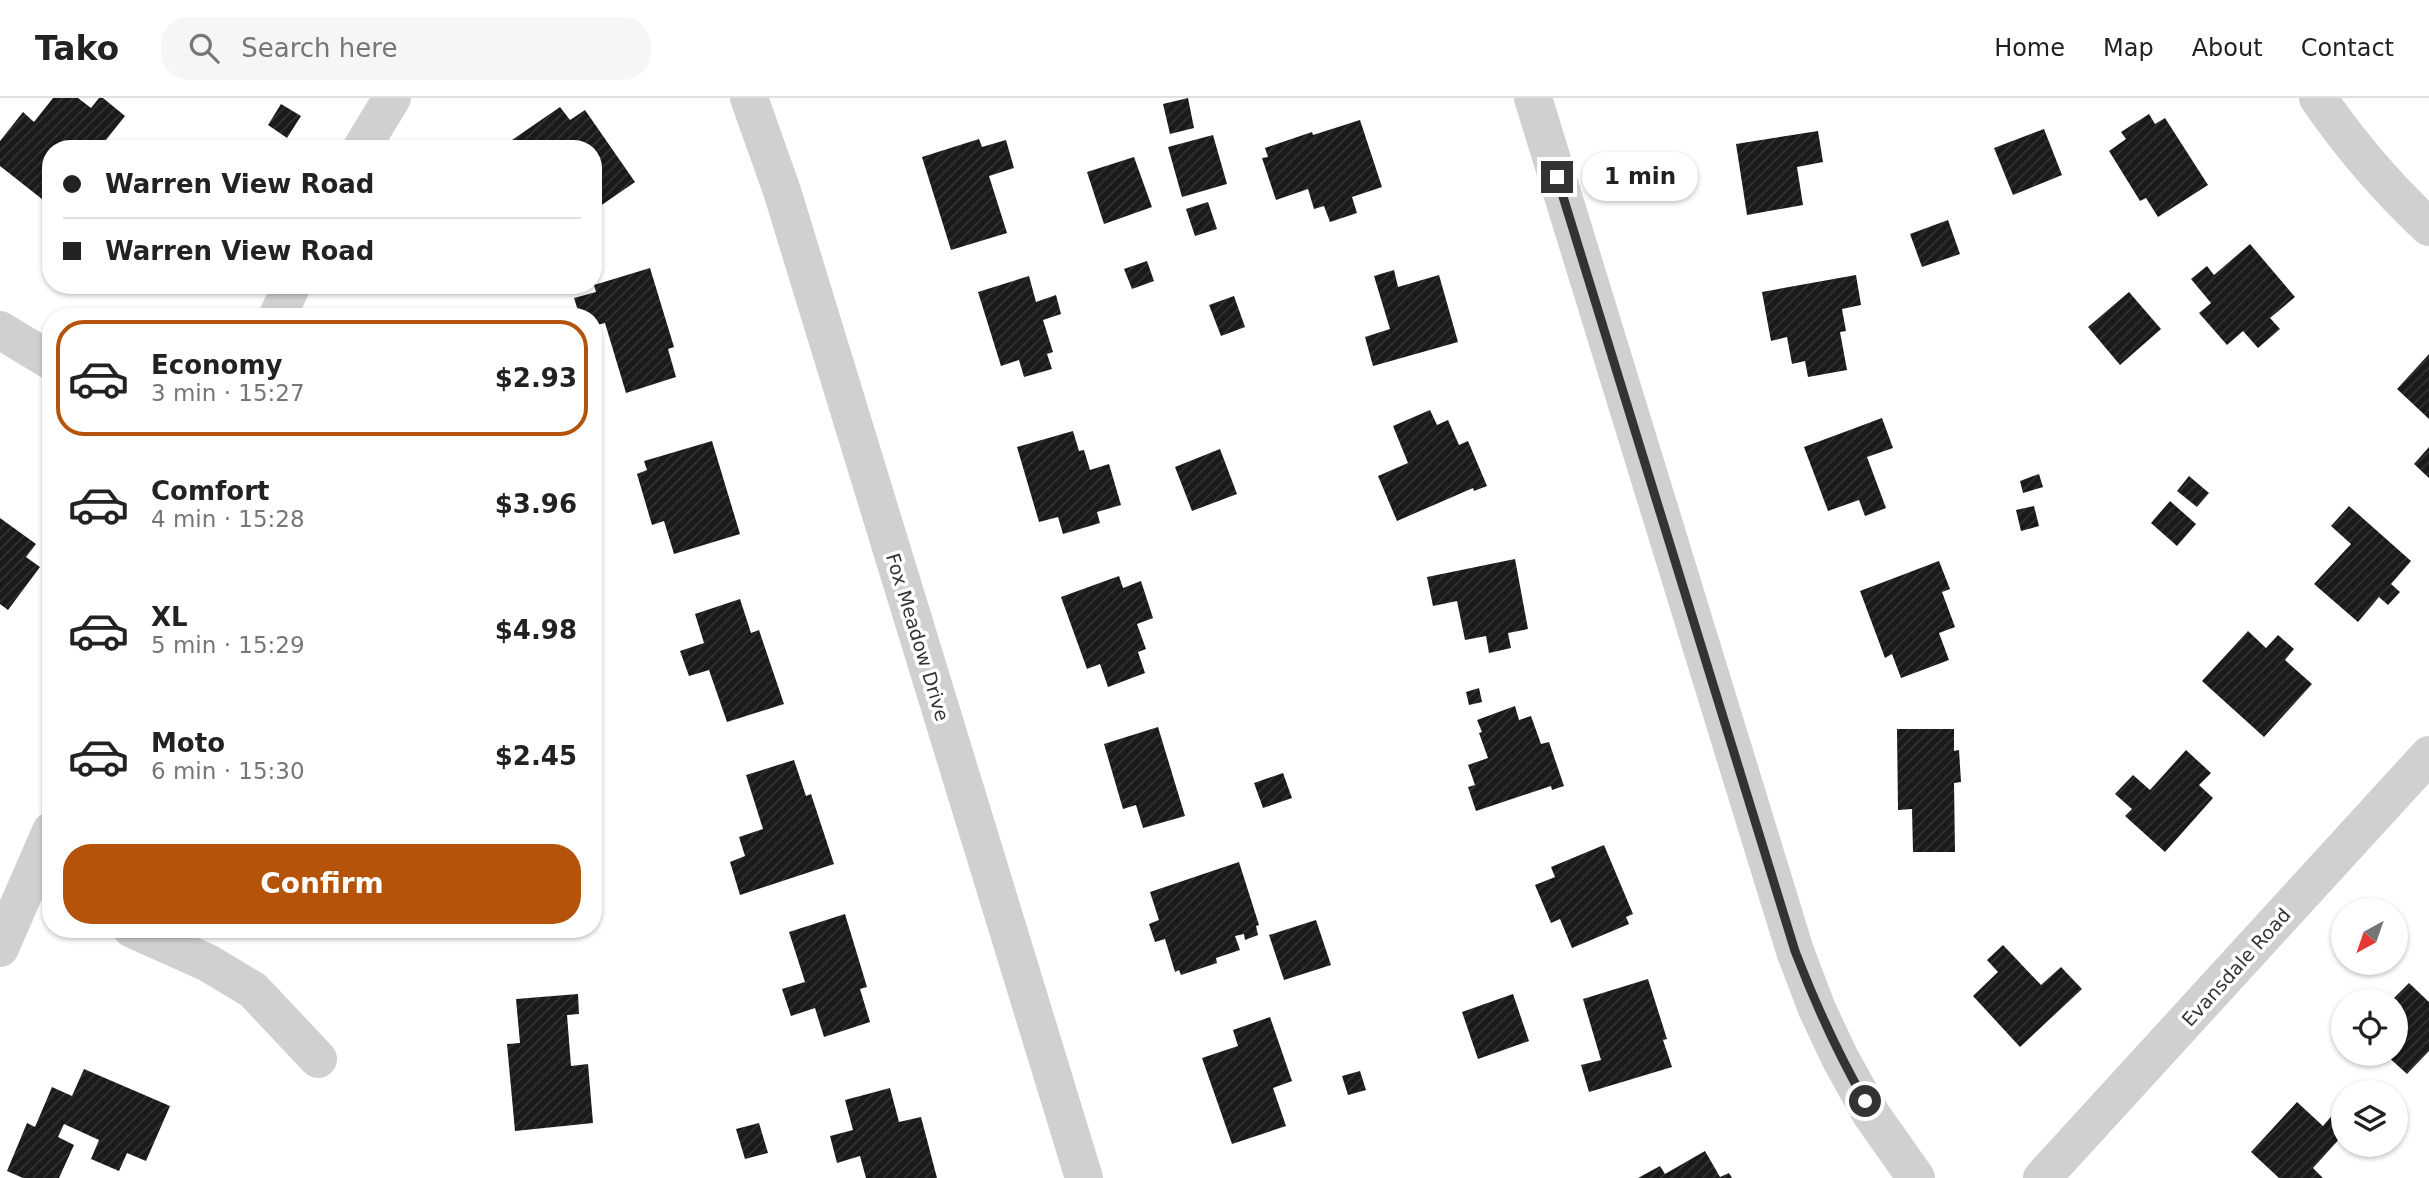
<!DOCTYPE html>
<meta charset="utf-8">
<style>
:root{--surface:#fff;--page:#f6f6f6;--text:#222;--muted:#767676;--line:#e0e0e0;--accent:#b45309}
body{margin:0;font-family:"DejaVu Sans",sans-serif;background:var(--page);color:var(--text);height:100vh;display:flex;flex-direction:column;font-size:26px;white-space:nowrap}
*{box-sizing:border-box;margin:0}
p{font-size:23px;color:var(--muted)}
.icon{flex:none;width:38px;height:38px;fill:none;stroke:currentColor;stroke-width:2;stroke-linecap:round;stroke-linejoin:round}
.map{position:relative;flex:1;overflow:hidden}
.side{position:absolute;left:42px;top:210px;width:560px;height:630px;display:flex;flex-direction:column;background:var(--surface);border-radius:28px;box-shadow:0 2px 5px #0004}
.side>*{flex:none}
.hud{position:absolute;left:42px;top:42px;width:560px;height:154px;border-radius:28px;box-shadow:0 2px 5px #0004;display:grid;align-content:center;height:154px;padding:0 21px;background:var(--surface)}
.needle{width:46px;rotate:220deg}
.tools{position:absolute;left:2331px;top:800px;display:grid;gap:14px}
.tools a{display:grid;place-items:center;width:77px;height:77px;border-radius:50%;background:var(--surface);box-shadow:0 2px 5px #0004;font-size:35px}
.end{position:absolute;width:32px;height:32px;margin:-16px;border:9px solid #333;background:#fff;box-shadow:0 0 0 4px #fff}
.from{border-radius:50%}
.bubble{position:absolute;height:49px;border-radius:24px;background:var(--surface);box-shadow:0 2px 5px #0004;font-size:23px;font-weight:800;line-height:49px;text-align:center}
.hud b{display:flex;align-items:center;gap:24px;height:66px;font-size:26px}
.hud b+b{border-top:2px solid var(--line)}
.hud i{width:18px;height:18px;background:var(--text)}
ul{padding:12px 0 0;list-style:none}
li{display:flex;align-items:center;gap:21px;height:116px;margin:0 14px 10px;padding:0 7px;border:4px solid transparent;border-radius:28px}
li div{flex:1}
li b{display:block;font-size:26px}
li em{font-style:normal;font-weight:800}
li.current{border-color:var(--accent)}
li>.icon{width:63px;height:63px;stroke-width:1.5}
.primary-button{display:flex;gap:14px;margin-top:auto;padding:14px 21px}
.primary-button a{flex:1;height:80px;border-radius:28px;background:var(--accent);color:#fff;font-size:28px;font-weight:800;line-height:80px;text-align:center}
header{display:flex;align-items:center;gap:42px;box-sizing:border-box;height:98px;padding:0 35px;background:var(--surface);border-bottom:2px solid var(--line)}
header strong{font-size:33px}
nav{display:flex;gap:38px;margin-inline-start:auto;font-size:24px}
.search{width:490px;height:63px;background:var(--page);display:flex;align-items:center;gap:18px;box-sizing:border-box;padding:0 24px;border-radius:28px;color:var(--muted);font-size:26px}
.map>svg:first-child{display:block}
.building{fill:url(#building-hatch)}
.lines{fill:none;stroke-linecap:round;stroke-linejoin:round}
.street{stroke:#d0d0d0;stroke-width:38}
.route{stroke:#333;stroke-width:9}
.labels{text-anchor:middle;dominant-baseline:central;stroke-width:7;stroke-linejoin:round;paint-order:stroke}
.street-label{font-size:19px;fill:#333;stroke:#fff}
</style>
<header>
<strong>Tako</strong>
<div class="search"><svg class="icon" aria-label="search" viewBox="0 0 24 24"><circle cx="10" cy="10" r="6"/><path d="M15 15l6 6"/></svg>Search here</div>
<nav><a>Home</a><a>Map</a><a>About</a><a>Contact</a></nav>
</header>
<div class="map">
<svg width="2429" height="1080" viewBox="0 0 2429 1080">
<defs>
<pattern id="building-hatch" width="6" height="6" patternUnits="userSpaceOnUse" patternTransform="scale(1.75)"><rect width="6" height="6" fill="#1a1a1a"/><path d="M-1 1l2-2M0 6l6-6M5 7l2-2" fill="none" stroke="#333"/></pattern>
</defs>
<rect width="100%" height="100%" fill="#fff"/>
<!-- building -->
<path class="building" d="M53 0H78L91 10 99 0H103L125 18 102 47 107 51H51V100L47 105 0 68V43L23 14 34 24Z
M1188 0 1194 30 1170 36 1163 6Z
M281 6 301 18 287 40 268 27Z
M560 9 570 22 585 12 635 84 593 113V51H499Z
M2149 16 2155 26 2165 20 2208 87 2158 119 2146 100 2140 103 2109 53 2126 41 2121 34Z
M1360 22 1382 89 1352 99 1357 115 1330 124 1324 108 1314 111 1308 91 1276 102 1262 60 1268 59 1265 50 1312 34 1313 37Z
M2044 31 2062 77 2013 97 1994 50Z
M1818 33 1823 64 1797 69 1803 107 1747 117 1736 46Z
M1213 37 1227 86 1182 99 1168 49Z
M979 41 982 49 1006 42 1014 70 989 78 1007 135 951 152 922 59Z
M1134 59 1152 109 1104 126 1087 74Z
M1208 104 1217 131 1195 138 1186 111Z
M1948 122 1960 156 1922 169 1910 136Z
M2250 146 2295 199 2270 220 2280 231 2258 250 2243 233 2227 247 2199 215 2211 205 2191 181 2207 168 2214 177Z
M1147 163 1154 183 1132 191 1124 171Z
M650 170 674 249 668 251 676 279 626 295 605 225 593 228V219H580L574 200 596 194 594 187Z
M1394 172 1398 189 1439 177 1458 244 1373 268 1365 239 1390 231 1374 178Z
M1856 177 1861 207 1842 211 1846 233 1840 234 1847 272 1808 279 1805 263 1792 266 1787 239 1771 243 1762 194Z
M1029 178 1036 204 1056 197 1061 216 1043 222 1053 254 1047 256 1052 271 1024 279 1019 262 1001 268 978 194Z
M2129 194 2161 231 2120 267 2088 229Z
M1234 198 1245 229 1221 238 1209 207Z
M2429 256V321L2397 291Z
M1430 312 1437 327 1448 322 1459 347 1468 343 1487 388 1474 393 1473 390 1397 423 1378 378 1408 365 1393 328Z
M1882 320 1893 350 1867 359 1886 410 1865 418 1859 402 1828 413 1804 349Z
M1073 333 1079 353 1084 352 1090 372 1109 366 1121 407 1097 414 1100 425 1063 436 1058 419 1039 424 1017 349Z
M712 343 740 436 674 456 664 423 652 427 637 376 647 372 644 363Z
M2429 349V380L2414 366Z
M1220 351 1237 396 1192 413 1175 369Z
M2039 376 2043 389 2023 395 2020 383Z
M2189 378 2209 395 2197 409 2177 393Z
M2170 403 2196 426 2177 448 2151 425Z
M2034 408 2039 428 2021 433 2016 412Z
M2349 408 2411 463 2391 486 2400 494 2388 507 2379 499 2358 524 2314 486 2351 446 2331 428Z
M0 420 36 446 26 459 40 469 8 512 0 506Z
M1515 461 1528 531 1508 535 1511 550 1489 555 1486 538 1465 542 1457 503 1433 508 1427 479Z
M1939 463 1950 491 1942 494 1955 529 1939 535 1949 562 1901 580 1892 556 1885 560 1860 493Z
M1119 478 1123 490 1141 483 1153 520 1137 526 1146 551 1138 554 1145 575 1108 589 1100 566 1087 571 1061 499Z
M740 501 751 535 759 532 784 606 727 624 709 572 689 578 680 553 704 545 695 516Z
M2248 533 2266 550 2278 537 2294 551 2285 562 2312 586 2264 639 2202 583Z
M1479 590 1482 604 1469 607 1466 594Z
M1515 608 1519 622 1531 618 1541 646 1549 644 1564 688 1552 692 1551 688 1476 713 1468 689 1475 687 1468 667 1488 660 1479 635 1482 634 1477 622Z
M1158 629 1185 718 1143 730 1136 707 1123 711 1104 646Z
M1897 631H1954V653L1959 652 1961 684 1954 685 1955 754H1913L1912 711 1898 712Z
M2186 652 2211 675 2199 687 2213 700 2165 754 2125 718 2132 711 2115 696 2133 677 2150 692Z
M794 662 806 698 811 696 834 766 740 797 730 764 745 758 739 739 763 731 746 677Z
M1283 675 1292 700 1263 710 1254 685Z
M1604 747 1633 816 1626 819 1629 826 1572 850 1560 821 1551 825 1535 787 1555 779 1551 769Z
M1239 764 1259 827 1256 828 1258 837 1245 842 1244 836 1235 838 1240 852 1216 860 1217 865 1181 877 1179 872 1175 874 1165 841 1155 844 1149 826 1159 822 1150 794Z
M845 816 867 889 860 891 870 924 824 939 815 910 791 918 782 891 805 884 789 834Z
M1316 822 1331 867 1284 882 1269 837Z
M2003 847 2041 887 2061 869 2082 891 2020 949 1973 898 1998 874 1987 862Z
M1648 881 1667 941 1663 942 1672 969 1589 994 1581 967 1601 962 1583 901Z
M2409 885 2429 904V953L2407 976 2385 956H2396V903H2391Z
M578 896 579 916 567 917 571 968 588 966 593 1025 515 1033 507 946 520 945 516 901Z
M1513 896 1529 943 1478 961 1462 914Z
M1270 919 1292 983 1273 990 1286 1028 1232 1046 1202 960 1238 948 1233 932Z
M84 971 170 1008 146 1063 127 1055 119 1073 91 1061 99 1042 64 1026 58 1039 74 1047 59 1080H23L7 1073 27 1025 35 1029 52 989 72 998Z
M1360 973 1366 992 1348 997 1342 978Z
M890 990 899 1024 921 1019 937 1080H866L860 1058 837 1065 830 1038 853 1032 845 1002Z
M2297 1004 2323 1028 2334 1015 2343 1023V1037L2313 1070 2323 1080H2279L2251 1054Z
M759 1025 768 1055 745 1061 736 1031Z
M1705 1053 1720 1079 1729 1075 1732 1080H1638L1660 1068 1665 1076Z"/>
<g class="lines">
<!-- street -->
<path class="street" d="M749 0 782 93 1084 1080
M1533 0 1795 853 1817 911 1840 960 1871 1016 1916 1080
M2318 0C2351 48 2387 90 2429 129
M361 51 392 0
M277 219 292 187
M0 232 51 263
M132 831 208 865 253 892 318 961
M0 850 51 733
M2042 1080 2429 657"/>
</g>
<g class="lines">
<!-- route -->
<path class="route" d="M1557 79 1795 853C1815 905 1837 954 1865 1003"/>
</g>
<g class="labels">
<!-- street labels -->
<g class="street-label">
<text transform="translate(918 539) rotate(73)">Fox Meadow Drive</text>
<text transform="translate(2236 869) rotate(-48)">Evansdale Road</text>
</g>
</g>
</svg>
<div class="tools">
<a><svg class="needle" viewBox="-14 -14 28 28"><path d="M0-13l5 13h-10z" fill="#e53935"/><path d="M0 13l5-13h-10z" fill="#767676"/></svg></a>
<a><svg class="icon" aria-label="locate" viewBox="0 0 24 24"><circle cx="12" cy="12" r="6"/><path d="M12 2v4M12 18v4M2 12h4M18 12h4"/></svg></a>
<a><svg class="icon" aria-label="layers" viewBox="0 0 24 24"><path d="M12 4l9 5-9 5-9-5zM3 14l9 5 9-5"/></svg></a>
</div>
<i class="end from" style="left:1865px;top:1003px"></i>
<i class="end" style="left:1557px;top:79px"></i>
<div class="bubble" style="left:1582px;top:54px;width:116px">1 min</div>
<div class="hud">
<b><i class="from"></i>Warren View Road</b>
<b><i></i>Warren View Road</b>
</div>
<section class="side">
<ul>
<li class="current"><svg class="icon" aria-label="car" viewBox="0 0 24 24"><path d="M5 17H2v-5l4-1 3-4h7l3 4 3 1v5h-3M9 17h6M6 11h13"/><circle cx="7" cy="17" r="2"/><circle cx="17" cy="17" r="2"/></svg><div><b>Economy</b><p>3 min · 15:27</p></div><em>$2.93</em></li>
<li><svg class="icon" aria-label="car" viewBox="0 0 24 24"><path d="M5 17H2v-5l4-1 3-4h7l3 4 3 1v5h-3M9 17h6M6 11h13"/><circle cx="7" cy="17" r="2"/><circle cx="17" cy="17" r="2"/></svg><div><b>Comfort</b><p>4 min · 15:28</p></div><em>$3.96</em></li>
<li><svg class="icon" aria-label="car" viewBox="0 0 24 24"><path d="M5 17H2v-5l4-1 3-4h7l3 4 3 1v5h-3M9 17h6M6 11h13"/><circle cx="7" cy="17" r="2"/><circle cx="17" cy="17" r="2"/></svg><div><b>XL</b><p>5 min · 15:29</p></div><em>$4.98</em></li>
<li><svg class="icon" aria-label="car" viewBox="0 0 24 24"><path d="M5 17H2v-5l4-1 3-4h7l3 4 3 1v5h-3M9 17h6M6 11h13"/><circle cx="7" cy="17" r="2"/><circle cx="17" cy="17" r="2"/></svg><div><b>Moto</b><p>6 min · 15:30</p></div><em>$2.45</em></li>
</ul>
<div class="primary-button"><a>Confirm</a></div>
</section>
</div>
